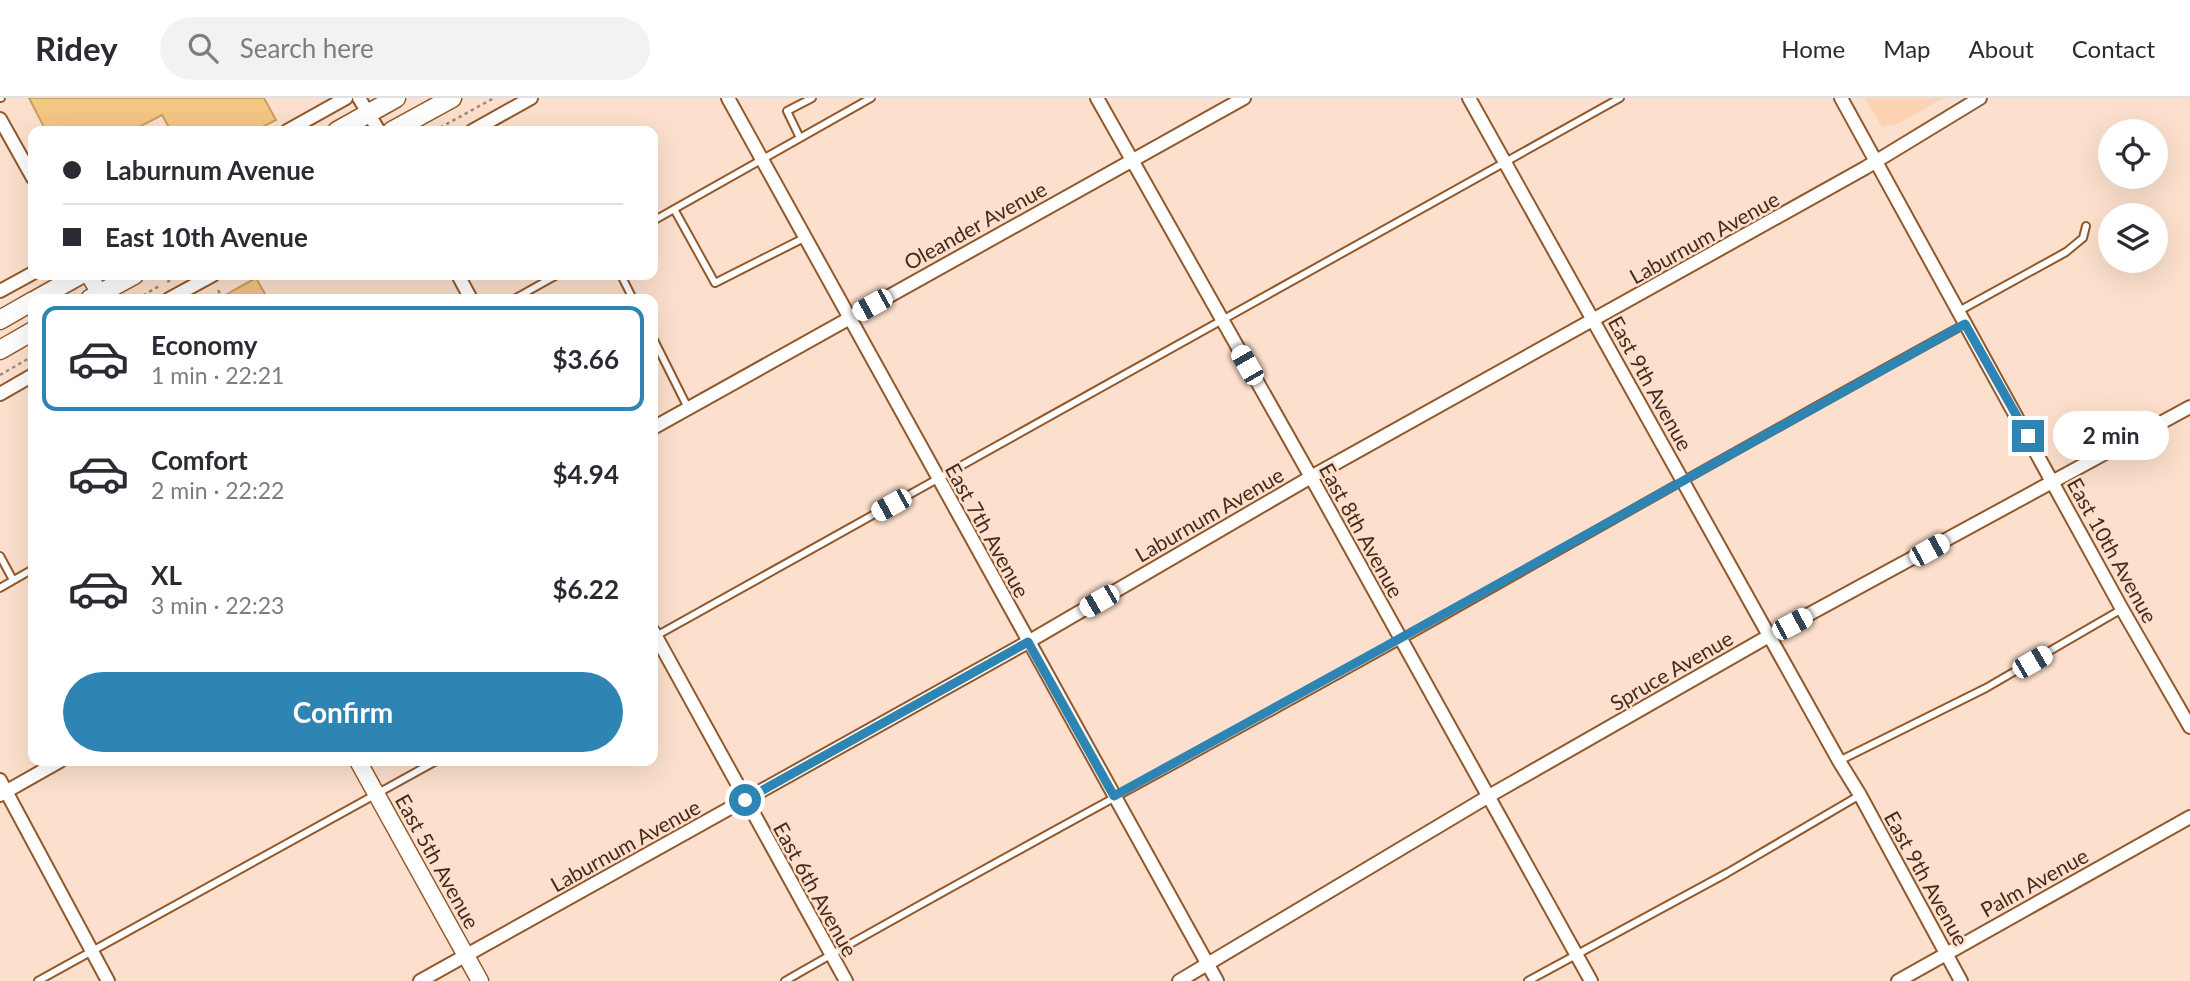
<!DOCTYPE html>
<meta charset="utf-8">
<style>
:root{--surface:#fff;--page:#f2f2f3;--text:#2b2b33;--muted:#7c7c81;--line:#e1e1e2;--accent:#2e84b3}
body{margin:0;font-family:Lato,sans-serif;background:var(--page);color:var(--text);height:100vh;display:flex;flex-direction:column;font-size:26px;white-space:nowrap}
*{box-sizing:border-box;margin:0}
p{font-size:23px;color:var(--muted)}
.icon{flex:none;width:38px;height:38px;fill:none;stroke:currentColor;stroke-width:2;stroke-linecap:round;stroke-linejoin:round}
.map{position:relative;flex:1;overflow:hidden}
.details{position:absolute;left:28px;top:196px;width:630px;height:472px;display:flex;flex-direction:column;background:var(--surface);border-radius:14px;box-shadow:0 7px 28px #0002}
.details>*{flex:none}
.top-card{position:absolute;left:28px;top:28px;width:630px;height:154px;border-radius:14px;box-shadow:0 7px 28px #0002;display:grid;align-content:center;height:154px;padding:0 35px;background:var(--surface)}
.fabs{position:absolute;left:2098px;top:21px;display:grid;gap:14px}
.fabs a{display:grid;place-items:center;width:70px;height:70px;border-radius:50%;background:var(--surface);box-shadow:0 7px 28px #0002;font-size:35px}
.end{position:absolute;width:32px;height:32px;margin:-16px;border:9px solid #2e84b3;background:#fff;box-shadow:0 0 0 4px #fff}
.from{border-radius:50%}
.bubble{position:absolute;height:49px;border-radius:24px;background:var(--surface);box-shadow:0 7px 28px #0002;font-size:23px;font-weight:700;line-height:49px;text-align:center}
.car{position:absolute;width:21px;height:42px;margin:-21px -10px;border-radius:9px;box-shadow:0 0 5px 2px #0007;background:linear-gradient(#fff 24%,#345 0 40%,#fff 0 76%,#345 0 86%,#fff 0)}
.top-card b{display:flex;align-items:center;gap:24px;height:66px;font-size:26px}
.top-card b+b{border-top:2px solid var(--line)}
.top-card i{width:18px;height:18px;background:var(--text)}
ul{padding:12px 0 0;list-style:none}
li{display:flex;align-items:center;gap:21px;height:105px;margin:0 14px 10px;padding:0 21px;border:4px solid transparent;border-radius:14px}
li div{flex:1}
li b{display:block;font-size:26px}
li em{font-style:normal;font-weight:700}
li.on{border-color:var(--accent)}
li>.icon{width:63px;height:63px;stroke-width:1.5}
.button{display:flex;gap:14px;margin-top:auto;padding:14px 35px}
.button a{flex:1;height:80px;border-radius:42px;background:var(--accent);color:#fff;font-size:28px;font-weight:700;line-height:80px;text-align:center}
header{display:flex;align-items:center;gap:42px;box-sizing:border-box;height:98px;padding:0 35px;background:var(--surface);border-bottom:2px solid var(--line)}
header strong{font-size:33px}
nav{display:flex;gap:38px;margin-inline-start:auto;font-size:24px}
.search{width:490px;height:63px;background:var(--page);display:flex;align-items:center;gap:18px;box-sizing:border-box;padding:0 24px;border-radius:38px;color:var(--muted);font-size:26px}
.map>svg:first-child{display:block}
.built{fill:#ffd2b3}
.building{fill:#f3c683;stroke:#ca9f5d;stroke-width:2}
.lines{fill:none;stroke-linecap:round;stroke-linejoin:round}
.service-casing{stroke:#935829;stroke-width:10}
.minor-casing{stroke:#935829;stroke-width:16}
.tertiary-casing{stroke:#935829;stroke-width:19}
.secondary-casing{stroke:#935829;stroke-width:21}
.path{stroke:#a38875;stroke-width:2.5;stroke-dasharray:3.5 3.5;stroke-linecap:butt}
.service{stroke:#fff;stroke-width:6}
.minor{stroke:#fff;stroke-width:12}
.tertiary{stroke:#fff;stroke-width:16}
.secondary{stroke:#fff;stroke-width:18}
.route{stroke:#2e84b3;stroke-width:9}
.labels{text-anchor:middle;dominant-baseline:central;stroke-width:5;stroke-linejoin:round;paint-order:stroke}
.street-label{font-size:21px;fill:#452b18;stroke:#fce0cd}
</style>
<header>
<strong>Ridey</strong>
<div class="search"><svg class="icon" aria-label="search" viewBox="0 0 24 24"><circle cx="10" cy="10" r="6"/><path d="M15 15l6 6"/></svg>Search here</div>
<nav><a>Home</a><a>Map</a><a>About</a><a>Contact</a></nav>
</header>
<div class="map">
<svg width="2190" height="883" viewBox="0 0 2190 883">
<rect width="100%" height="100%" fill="#fce0cd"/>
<!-- built -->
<path class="built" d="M1865 0H1943L1900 25 1882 29Z"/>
<!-- building -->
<path class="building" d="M29 0H264L276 22 254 33H171L162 17 131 33H46Z
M256 180 268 201H219L234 192Z"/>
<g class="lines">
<defs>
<path id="service" d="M0 0H1
M800 40 787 13 812 0
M674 111 715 185 804 140
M653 123 871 0
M621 177 633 201
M514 201 557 177
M1959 213 2066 154 2083 140 2086 128
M653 240 688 310
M0 458 13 482
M0 490 33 471
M656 538 1620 0
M1839 663 1986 590 2122 511
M38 883 436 663
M785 883C989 766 1197 656 1403 541 1590 435 1777 329 1965 226
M1528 883 1727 775 1860 697"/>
<path id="minor" d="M359 0 379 33
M728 0 1217 883
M1097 0 1311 379 1591 883
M1469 0 1839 663 1860 697 1961 883
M1841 0 2122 511 2190 629
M0 21 33 80
M287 33 346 0
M472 33 531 0
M458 177 471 201
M0 193 33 175
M169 201 213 177
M0 296 33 277
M653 330 1244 0
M653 533 846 883
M0 682 108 883
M0 697 60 663
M420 883 1028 544 1311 379 1865 70 1980 0
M1179 883 1489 698 1769 538 2190 309
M1898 883 2190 719"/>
<path id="tertiary" d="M89 177 103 201
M358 663 480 883"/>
<path id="secondary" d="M337 33 396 0
M392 33 452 0
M37 201 80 177
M90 201 134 177
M0 222 33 203
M0 252 33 233"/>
</defs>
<!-- service casing -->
<use href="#service" class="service-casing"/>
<!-- minor casing -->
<use href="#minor" class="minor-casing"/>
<!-- tertiary casing -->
<use href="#tertiary" class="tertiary-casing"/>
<!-- secondary casing -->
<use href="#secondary" class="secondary-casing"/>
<!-- path -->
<path class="path" d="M434 33 494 0
M167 184 180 177
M218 192 223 201
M137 201 161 187
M0 277 33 258"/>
<!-- service -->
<use href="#service" class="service"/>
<!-- minor -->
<use href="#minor" class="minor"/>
<!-- tertiary -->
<use href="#tertiary" class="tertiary"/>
<!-- secondary -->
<use href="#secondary" class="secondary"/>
</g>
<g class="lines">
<!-- route -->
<path class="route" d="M745 702 1028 544 1114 698C1399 543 1681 382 1965 226L2028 338"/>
</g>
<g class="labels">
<!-- street labels -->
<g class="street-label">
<text transform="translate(975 127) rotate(-29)">Oleander Avenue</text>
<text transform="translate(1704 139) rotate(-29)">Laburnum Avenue</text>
<text transform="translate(1651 285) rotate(61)">East 9th Avenue</text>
<text transform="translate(1209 416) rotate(-30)">Laburnum Avenue</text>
<text transform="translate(988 432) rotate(61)">East 7th Avenue</text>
<text transform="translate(1362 432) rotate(61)">East 8th Avenue</text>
<text transform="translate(2113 452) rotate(61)">East 10th Avenue</text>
<text transform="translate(1671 572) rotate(-30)">Spruce Avenue</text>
<text transform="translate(625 747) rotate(-29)">Laburnum Avenue</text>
<text transform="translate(438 763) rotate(61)">East 5th Avenue</text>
<text transform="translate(1927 780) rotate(61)">East 9th Avenue</text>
<text transform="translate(2034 784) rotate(-29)">Palm Avenue</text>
<text transform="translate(816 791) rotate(61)">East 6th Avenue</text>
</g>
</g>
</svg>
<div class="fabs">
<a><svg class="icon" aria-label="locate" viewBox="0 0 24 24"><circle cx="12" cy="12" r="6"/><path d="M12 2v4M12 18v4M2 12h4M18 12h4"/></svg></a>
<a><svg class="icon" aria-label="layers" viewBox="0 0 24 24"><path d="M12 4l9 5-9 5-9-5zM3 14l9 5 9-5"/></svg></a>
</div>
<i class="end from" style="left:745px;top:702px"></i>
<i class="end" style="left:2028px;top:338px"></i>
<div class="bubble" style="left:2053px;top:313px;width:116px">2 min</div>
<i class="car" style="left:872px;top:207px;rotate:241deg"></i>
<i class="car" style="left:1247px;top:267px;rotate:330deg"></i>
<i class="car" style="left:891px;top:407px;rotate:241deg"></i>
<i class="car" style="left:1929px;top:452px;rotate:61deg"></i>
<i class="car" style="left:1099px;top:503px;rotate:240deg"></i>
<i class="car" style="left:1792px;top:526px;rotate:62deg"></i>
<i class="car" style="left:2032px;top:564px;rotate:60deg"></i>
<div class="top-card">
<b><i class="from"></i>Laburnum Avenue</b>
<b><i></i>East 10th Avenue</b>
</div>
<section class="details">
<ul>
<li class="on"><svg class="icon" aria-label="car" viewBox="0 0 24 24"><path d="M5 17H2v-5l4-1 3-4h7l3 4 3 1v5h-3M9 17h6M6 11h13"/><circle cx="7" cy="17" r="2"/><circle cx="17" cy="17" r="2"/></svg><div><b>Economy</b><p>1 min · 22:21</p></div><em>$3.66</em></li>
<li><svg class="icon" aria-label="car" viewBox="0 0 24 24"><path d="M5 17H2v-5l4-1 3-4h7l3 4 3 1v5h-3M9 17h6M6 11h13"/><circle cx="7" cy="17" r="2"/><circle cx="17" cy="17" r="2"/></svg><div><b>Comfort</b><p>2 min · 22:22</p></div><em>$4.94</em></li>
<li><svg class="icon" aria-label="car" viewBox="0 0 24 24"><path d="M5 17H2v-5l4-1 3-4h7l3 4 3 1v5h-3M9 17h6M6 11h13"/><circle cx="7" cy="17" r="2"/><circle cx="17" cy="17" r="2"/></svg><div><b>XL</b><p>3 min · 22:23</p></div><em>$6.22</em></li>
</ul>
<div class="button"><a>Confirm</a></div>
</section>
</div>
